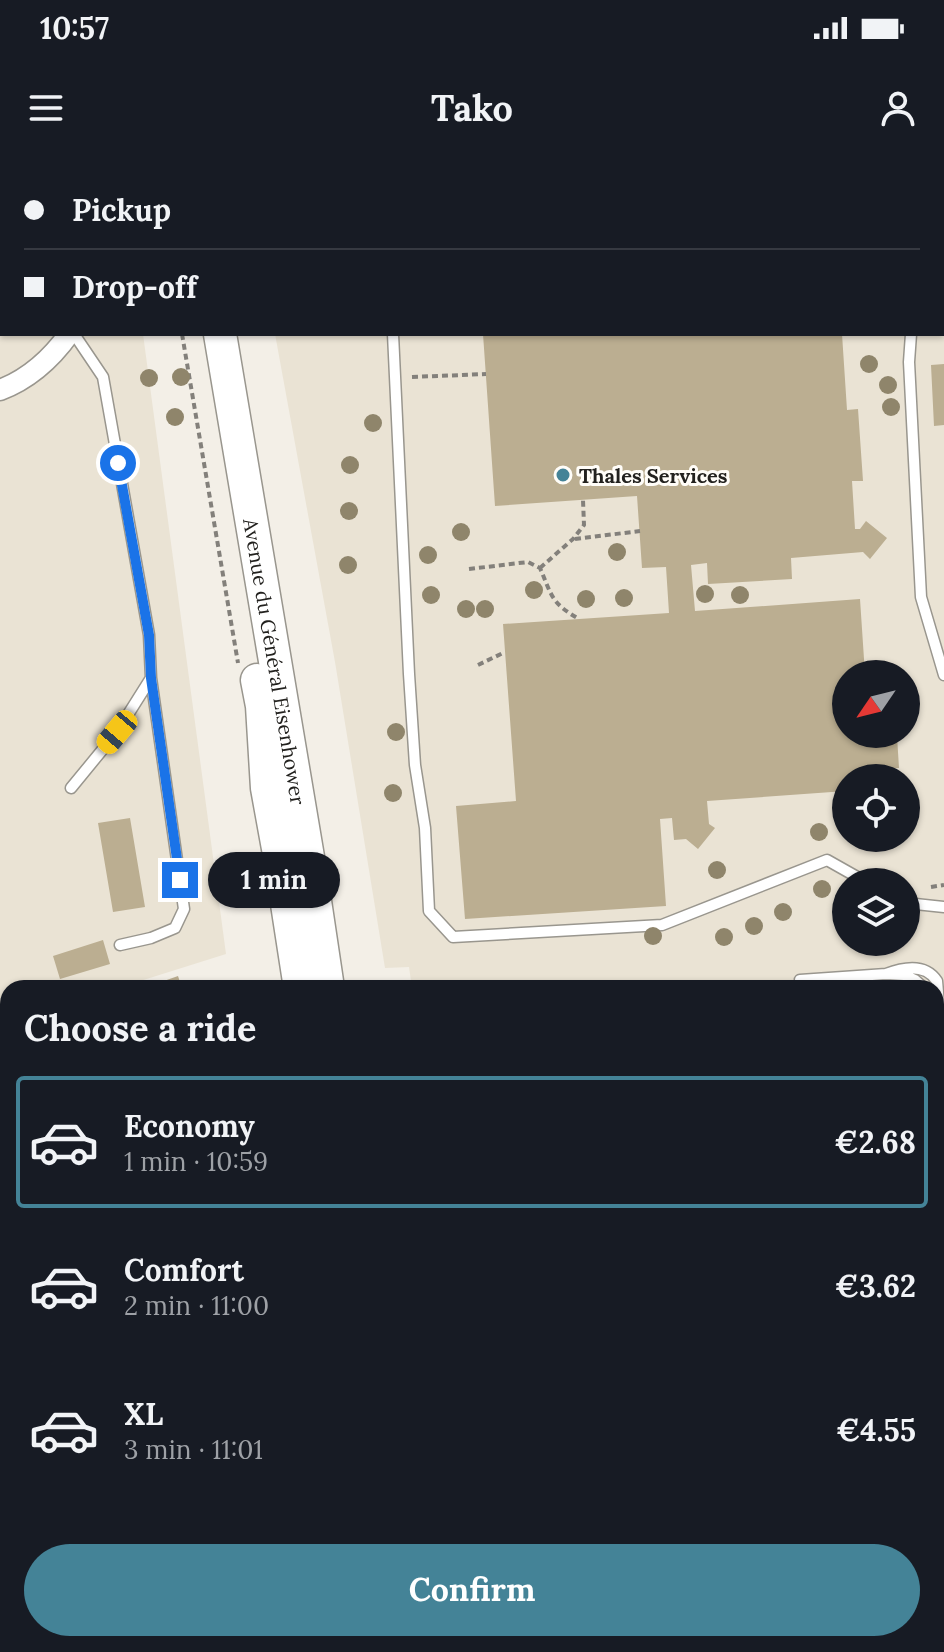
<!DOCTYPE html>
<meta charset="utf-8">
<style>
:root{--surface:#171b24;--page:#242831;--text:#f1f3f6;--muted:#9ea1a6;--line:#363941;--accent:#448397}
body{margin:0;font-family:Lora,serif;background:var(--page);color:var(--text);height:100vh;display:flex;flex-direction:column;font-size:30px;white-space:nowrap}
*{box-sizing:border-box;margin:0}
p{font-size:26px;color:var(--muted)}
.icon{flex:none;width:44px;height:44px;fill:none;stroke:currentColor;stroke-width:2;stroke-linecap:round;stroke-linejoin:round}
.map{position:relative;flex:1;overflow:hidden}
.side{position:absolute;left:0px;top:820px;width:944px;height:672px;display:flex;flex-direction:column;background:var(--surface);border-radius:24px 24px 0 0;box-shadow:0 2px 6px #0004}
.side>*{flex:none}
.top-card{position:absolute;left:0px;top:0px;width:944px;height:176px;box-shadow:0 2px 6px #0004;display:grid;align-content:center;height:176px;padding:0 24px;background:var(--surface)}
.needle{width:52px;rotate:235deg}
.controls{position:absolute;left:832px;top:500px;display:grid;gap:16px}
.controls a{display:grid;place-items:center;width:88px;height:88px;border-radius:50%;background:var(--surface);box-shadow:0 2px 6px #0004;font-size:40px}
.end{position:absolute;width:36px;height:36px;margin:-18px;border:10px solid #1a73e8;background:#fff;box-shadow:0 0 0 4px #fff}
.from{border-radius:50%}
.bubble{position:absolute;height:56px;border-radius:28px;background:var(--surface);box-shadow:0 2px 6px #0004;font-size:26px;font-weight:700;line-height:56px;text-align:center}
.car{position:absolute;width:24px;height:48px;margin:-24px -12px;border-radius:10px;box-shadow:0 0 6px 2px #0007;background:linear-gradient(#f5c518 24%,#345 0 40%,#f5c518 0 76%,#345 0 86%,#f5c518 0)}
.top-card b{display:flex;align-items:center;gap:28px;height:76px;font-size:30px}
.top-card b+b{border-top:2px solid var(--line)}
.top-card i{width:20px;height:20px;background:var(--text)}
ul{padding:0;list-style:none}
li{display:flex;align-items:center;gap:24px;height:132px;margin:0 16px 12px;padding:0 8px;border:4px solid transparent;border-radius:8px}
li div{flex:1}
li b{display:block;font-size:30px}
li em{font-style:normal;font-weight:700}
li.current{border-color:var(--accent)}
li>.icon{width:72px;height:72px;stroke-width:1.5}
h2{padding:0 24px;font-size:36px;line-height:96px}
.button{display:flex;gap:16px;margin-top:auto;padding:16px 24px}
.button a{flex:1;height:92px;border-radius:48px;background:var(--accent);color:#fff;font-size:32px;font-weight:700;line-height:92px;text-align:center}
.status{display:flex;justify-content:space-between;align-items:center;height:56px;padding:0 40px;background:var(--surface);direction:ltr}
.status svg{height:22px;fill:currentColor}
header{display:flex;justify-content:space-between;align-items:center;height:104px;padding:0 24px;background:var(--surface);font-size:36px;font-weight:700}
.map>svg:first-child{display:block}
.built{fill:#eae3d4;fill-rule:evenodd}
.building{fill:#bbae91}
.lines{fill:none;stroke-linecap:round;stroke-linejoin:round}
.lane-casing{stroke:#99968e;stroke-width:13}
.street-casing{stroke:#99968e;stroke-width:23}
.primary-casing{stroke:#99968e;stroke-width:35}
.path{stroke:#83807b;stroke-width:4;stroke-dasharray:6 4;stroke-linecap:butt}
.lane{stroke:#fff;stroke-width:10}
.street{stroke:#fff;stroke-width:20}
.primary{stroke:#fff;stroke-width:32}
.tree{fill:#8f856b}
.route{stroke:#1a73e8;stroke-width:10}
.poi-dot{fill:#448397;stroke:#fffdf8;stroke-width:3}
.labels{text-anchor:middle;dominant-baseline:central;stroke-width:6;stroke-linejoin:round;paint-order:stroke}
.poi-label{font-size:20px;font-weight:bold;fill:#22211e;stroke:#fffdf8;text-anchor:start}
.street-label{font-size:20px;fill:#22211e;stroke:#fffdf8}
</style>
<div class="status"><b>10:57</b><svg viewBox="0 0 49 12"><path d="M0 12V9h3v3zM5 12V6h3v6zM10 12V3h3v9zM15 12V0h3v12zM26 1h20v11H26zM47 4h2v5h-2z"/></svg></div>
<header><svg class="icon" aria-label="menu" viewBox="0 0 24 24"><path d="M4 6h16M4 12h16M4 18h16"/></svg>Tako<svg class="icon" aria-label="person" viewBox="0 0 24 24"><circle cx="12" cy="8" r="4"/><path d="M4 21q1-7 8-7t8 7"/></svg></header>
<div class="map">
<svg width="944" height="1492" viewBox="0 0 944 1492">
<rect width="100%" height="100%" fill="#f3efe7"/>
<!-- built -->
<path class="built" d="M0 0H120L121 2H2V174H143L226 794 118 828H8V863L0 865Z
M244 0H944V1492H463L462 1484H936V828H412L409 807 385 808 335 502 275 174H942V2H244ZM846 514H906V574H846ZM846 618H906V678H846ZM846 722H906V782H846Z"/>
<!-- building -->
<path class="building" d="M483 174H842L847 250 858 249 863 321H852L855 369H860L866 361 887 378 870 399 863 392 791 398 792 419 708 424 707 403 691 405 695 451 860 439 865 514H846V574H869L870 578 897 576 899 608 872 609V618H846V631L707 641 709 664 715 668 698 689 686 679 674 680 672 658 660 659 666 746 465 759 456 646 516 641 503 464 669 453 666 407 642 408 637 336 495 346Z
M944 204V265L934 266 931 205Z
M130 658 145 747 113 752 98 663Z
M103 780 110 804 60 819 53 796Z
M178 816 182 828H163L161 822Z
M944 1033V1094L936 1095V1034Z
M8 1098V1181L0 1159V1101Z
M144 1484H164L167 1492H123Z
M576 1484H655V1492H577Z"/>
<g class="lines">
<defs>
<path id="lane" d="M385 0V2
M901 0V2
M393 174 409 514 415 605 425 668 429 751 453 777 662 765 827 700 866 722
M911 174 909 202 921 437 944 515
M71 628 117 572 151 518 149 475 103 217 74 174
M906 743 944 747
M120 785 151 778 175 768 184 749 151 518
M886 814C904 807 925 803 937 821L944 902
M800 828V820L886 814 904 815 915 820 924 828
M936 946 940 983 944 991
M936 1285H944"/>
<path id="street" d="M67 0 68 2
M0 230C29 219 51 199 69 174
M80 1484 83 1492"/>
<g id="primary">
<path d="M168 0V2"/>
<path d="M191 0V2"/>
<path id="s1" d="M220 174 312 721 328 828"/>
<path d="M257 520 262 546 267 628 281 705 300 828"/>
<path d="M333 1492 334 1484"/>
<path d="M368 1492V1484"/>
</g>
</defs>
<!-- lane casing -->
<use href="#lane" class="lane-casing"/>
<!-- street casing -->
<use href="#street" class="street-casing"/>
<!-- primary casing -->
<use href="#primary" class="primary-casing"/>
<!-- path -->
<path class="path" d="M429 0V2
M105 2 114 0
M182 174 238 503
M412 217 486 214
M575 379 640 371
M540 408 573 379 584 365 583 340
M469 409 528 402 540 408C552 436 551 443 579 459
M478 505 505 492
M880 715 886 719 901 722
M931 727 944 725
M936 1435 944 1434
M554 1484V1492
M711 1484 712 1492"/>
<!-- lane -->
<use href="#lane" class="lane"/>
<!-- street -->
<use href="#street" class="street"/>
<!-- primary -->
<use href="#primary" class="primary"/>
</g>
<!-- trees -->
<g class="tree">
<circle cx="869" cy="204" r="9"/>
<circle cx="181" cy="217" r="9"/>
<circle cx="149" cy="218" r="9"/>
<circle cx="888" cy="225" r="9"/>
<circle cx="891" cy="247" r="9"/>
<circle cx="175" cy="257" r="9"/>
<circle cx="373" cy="263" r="9"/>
<circle cx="350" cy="305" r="9"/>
<circle cx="349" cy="351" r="9"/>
<circle cx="461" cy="372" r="9"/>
<circle cx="617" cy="392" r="9"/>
<circle cx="428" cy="395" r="9"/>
<circle cx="348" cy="405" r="9"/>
<circle cx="534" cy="430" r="9"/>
<circle cx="705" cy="434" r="9"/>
<circle cx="431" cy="435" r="9"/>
<circle cx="740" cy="435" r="9"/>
<circle cx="624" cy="438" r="9"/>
<circle cx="586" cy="439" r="9"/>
<circle cx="466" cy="449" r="9"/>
<circle cx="485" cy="449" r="9"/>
<circle cx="396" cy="572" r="9"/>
<circle cx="393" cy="633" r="9"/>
<circle cx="819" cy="672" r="9"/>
<circle cx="717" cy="710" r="9"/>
<circle cx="822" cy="729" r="9"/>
<circle cx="783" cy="752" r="9"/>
<circle cx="754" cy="766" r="9"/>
<circle cx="653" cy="776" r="9"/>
<circle cx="724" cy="777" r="9"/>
</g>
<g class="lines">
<!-- route -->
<path class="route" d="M118 303 149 475 151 518 180 720"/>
</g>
<!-- markers -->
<circle class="poi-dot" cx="563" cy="315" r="8"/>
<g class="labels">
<!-- poi labels -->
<g class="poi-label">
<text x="579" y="315">Thales Services</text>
</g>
<!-- street labels -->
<g class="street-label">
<text stroke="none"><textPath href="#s1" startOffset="332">Avenue du Général Eisenhower</textPath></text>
</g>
</g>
</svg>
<div class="controls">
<a><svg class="needle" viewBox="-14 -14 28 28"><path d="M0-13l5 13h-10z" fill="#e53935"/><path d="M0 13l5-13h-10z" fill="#9ea1a6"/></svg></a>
<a><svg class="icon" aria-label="locate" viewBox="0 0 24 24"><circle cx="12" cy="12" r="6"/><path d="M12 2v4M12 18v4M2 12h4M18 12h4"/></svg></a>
<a><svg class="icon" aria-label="layers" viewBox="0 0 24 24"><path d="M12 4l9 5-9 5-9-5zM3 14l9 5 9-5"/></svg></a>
</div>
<i class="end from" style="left:118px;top:303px"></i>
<i class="end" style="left:180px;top:720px"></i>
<div class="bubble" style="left:208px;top:692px;width:132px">1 min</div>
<i class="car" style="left:117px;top:572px;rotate:220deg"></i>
<div class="top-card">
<b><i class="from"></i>Pickup</b>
<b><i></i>Drop-off</b>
</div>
<section class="side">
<h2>Choose a ride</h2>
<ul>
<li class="current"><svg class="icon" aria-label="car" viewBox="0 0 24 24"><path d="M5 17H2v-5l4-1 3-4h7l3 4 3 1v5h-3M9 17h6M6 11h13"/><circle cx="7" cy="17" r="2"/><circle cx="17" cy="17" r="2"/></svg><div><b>Economy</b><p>1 min · 10:59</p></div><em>€2.68</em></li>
<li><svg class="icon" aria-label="car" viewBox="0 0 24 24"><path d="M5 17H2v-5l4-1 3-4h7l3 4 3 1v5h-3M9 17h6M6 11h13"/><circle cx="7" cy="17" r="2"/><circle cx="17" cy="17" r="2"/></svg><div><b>Comfort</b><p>2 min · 11:00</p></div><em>€3.62</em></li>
<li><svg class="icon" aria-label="car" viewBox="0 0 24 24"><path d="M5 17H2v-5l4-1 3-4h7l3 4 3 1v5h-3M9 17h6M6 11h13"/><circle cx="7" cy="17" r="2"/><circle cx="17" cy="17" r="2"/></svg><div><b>XL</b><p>3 min · 11:01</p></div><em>€4.55</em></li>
</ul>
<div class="button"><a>Confirm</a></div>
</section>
</div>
